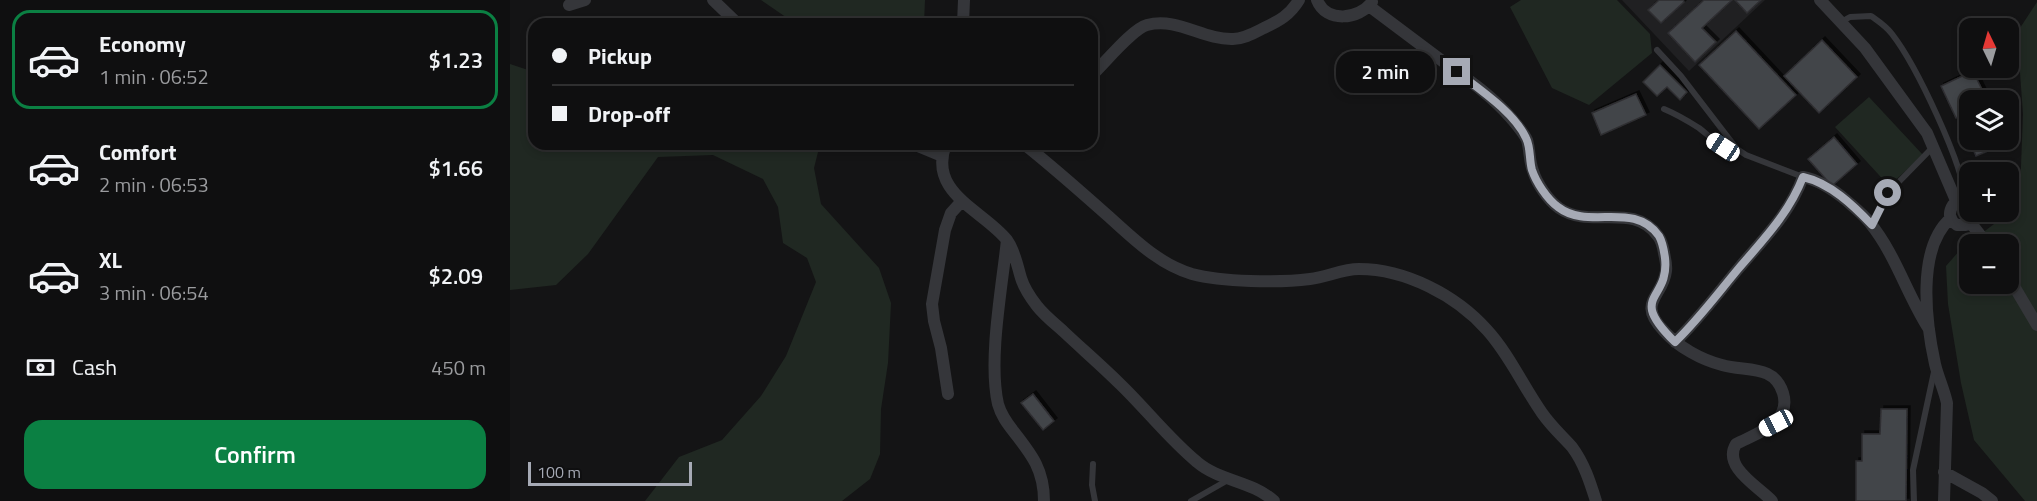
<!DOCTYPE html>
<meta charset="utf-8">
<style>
:root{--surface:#0f0f10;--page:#181819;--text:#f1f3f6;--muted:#9b9c9f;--line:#2f2f30;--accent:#0b8043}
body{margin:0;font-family:"Titillium Web",sans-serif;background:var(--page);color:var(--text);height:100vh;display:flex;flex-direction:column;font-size:22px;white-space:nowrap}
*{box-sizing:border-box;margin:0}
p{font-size:20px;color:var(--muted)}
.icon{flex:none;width:33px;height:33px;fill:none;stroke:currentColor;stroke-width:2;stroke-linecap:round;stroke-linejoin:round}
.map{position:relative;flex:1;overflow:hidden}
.side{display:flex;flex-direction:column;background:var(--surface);width:510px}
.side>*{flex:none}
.guide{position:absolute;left:18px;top:18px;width:570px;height:132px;border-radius:18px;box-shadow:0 3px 9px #0003,0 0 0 2px var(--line);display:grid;align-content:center;height:132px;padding:0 24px;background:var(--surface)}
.needle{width:39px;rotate:355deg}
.fabs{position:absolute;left:1449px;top:18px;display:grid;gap:12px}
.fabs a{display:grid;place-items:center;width:60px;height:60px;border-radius:12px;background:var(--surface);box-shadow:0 3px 9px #0003,0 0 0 2px var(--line);font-size:30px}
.scale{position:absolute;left:18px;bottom:15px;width:164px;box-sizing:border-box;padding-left:6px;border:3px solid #a6aab5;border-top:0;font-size:16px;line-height:21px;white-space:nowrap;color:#a6aab5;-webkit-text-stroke:4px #0f0f10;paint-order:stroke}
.end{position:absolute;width:27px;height:27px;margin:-14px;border:8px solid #a6aab5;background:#111;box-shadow:0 0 0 3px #111}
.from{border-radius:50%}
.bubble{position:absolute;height:42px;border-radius:18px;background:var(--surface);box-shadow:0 3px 9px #0003,0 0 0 2px var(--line);font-size:20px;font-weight:600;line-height:42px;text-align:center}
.car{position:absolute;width:18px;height:36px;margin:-18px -9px;border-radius:8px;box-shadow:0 0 4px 2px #0007;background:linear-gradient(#fff 24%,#345 0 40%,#fff 0 76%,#345 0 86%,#fff 0)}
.guide b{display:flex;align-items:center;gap:21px;height:57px;font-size:22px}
.guide b+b{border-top:2px solid var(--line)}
.guide i{width:15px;height:15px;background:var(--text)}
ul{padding:10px 0 0;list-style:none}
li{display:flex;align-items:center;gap:18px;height:99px;margin:0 12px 9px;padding:0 12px;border:3px solid transparent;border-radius:18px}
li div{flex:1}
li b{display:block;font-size:22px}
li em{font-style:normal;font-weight:600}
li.on{border-color:var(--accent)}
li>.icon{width:54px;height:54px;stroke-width:1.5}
.pay{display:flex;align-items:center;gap:15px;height:66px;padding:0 24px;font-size:22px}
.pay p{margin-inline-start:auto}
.action{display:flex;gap:12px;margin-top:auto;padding:12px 24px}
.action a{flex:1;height:69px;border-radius:18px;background:var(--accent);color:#fff;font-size:24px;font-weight:600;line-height:69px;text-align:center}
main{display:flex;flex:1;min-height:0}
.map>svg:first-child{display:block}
.built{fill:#202022}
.green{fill:#202822;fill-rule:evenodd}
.building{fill:#434448;stroke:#2e2e31;stroke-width:1.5;filter:url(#shadow)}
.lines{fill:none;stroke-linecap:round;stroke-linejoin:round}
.lane{stroke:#35363a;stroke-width:6}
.street{stroke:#35363a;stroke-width:12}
.route{stroke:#a6aab5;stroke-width:8}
</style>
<main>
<section class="side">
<ul>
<li class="on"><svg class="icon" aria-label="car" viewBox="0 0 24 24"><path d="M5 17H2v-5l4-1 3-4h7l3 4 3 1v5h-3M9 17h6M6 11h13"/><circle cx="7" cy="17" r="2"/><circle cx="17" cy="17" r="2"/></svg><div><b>Economy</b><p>1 min · 06:52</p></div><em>$1.23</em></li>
<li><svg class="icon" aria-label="car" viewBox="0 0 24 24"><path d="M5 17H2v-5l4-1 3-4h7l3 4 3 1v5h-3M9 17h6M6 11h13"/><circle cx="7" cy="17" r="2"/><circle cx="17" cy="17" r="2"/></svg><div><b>Comfort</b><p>2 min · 06:53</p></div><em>$1.66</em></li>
<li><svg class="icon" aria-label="car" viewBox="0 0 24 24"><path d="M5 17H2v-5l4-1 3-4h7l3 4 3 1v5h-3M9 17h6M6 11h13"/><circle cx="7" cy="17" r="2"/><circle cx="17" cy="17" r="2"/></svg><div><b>XL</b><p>3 min · 06:54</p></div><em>$2.09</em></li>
</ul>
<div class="pay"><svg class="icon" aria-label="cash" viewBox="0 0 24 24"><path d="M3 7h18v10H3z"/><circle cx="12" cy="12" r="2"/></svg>Cash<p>450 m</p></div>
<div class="action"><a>Confirm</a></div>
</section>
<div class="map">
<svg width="1527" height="501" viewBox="0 0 1527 501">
<defs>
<filter id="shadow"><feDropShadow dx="3" dy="-3" stdDeviation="0" flood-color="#0009"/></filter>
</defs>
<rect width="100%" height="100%" fill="#141415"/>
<!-- built -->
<path class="built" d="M1112 0H1255L1179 71Z"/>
<!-- green -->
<path class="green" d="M251 0H415L414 24H286Z
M1011 0H1107L1140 34 1142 53 1079 105 1042 88 1000 7Z
M1527 2V501H1515L1464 440 1451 383 1438 304 1436 266 1450 250 1501 211 1510 192 1513 114 1510 73V28ZM1460 244H1498V284H1460Z
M0 64 24 72V144H310L304 168 311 204 369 268 381 303 378 363 371 409 370 454 360 479 332 501H135L169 457 212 440 251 396 276 356 306 282 297 258 273 243 268 207 253 179 203 155 148 157 78 254 46 285 0 290Z
M1359 97 1413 155 1379 186 1325 127Z"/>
<!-- building -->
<path class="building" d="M1149 0H1173L1174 2 1151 23 1138 10Z
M1194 0H1222L1192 28 1206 42 1185 62 1158 33Z
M1225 0H1251L1237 13Z
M1226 31 1286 95 1249 129 1189 65Z
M1312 40 1347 77 1309 113 1274 76Z
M1150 65 1177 92 1170 100 1157 87 1147 96 1133 82Z
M1463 71 1477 100H1460V112L1446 118 1431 86Z
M1126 94 1136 115 1091 135 1082 113Z
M1460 114V140H1492L1494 144 1466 156 1453 126 1458 124 1455 116Z
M1324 137 1347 164 1322 186 1298 159Z
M523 394 544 421 533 430 511 403Z
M1371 409H1397L1396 501H1346V461H1352V434H1370Z"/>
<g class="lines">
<!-- lane -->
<path class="lane" d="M1331 22 1340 17 1361 16C1368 21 1376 26 1382 34 1406 65 1454 165 1456 203
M1147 50 1171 76 1227 149 1236 155 1293 177
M1154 109C1166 114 1178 121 1189 128 1202 138 1210 148 1227 149
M1362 224 1378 193 1424 146
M583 464 582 485 585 501
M681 501 718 480
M1404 501 1403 470 1424 372"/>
<!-- street -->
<path class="street" d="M203 0 228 24
M807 0C816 23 849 20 862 2
M1310 0 1355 48 1417 133 1447 203
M59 5 75 0
M859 6C884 25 910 44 935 63 959 80 982 96 1001 118 1006 124 1014 133 1017 140 1020 150 1019 161 1023 171 1027 184 1038 200 1049 208 1080 230 1123 201 1148 236 1152 241 1153 247 1154 253 1155 258 1157 265 1156 271 1153 297 1126 302 1154 331 1168 347 1192 360 1212 365 1236 372 1264 364 1273 393 1282 423 1247 433 1226 444 1212 467 1249 487 1262 501
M453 24 454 0
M582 75C595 63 622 29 637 25 668 17 693 40 723 39 734 39 744 33 754 28 769 21 780 15 789 0
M403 144 432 156
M436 144C417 193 473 210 497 240 505 251 507 265 511 278 514 288 520 297 527 306 534 315 544 323 553 331 572 349 592 366 610 384 636 409 659 439 687 462 709 481 742 481 764 501
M514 144C543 167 570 191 597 215 623 238 648 264 682 274 712 282 769 283 800 279 817 277 832 269 849 269 895 269 946 295 977 330 999 354 1013 386 1032 413 1041 426 1052 436 1062 447 1074 463 1080 482 1086 501
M1460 205 1452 202 1443 205C1438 213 1439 220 1447 225H1456L1463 219 1464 212
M1460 222 1477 244
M497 240C492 287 478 360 488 404 491 415 497 423 504 432 522 455 534 470 534 501
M1498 276 1527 325
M1165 342C1189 319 1208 293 1229 268 1254 238 1279 215 1293 177 1309 180 1324 190 1337 201 1345 208 1354 215 1360 223 1386 255 1397 295 1419 329
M438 394 431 348 424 321 422 304 435 230 441 213 451 202
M1434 472 1472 493 1482 501
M1434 501 1437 403C1434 389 1428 377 1425 364 1416 323 1406 248 1441 218"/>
</g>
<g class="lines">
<!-- route -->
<path class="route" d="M947 72C969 89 1004 112 1016 138 1021 148 1019 160 1022 170 1026 182 1037 199 1048 207 1079 231 1123 200 1149 236 1153 243 1154 251 1155 258 1160 302 1116 294 1165 342 1189 319 1208 293 1229 268 1254 239 1279 213 1293 177 1320 183 1343 205 1362 225L1378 193"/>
</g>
</svg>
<div class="fabs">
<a><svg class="needle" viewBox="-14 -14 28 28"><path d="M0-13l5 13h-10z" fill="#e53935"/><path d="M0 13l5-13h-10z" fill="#9b9c9f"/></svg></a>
<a><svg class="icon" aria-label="layers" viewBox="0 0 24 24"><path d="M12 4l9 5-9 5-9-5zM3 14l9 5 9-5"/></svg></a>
<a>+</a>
<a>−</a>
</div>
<div class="scale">100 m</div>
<i class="end from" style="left:1378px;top:193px"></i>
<i class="end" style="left:947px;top:72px"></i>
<div class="bubble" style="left:826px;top:51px;width:99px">2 min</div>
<i class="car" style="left:1213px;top:147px;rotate:303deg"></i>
<i class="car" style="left:1266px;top:423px;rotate:242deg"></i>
<div class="guide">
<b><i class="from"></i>Pickup</b>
<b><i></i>Drop-off</b>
</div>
</div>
</main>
